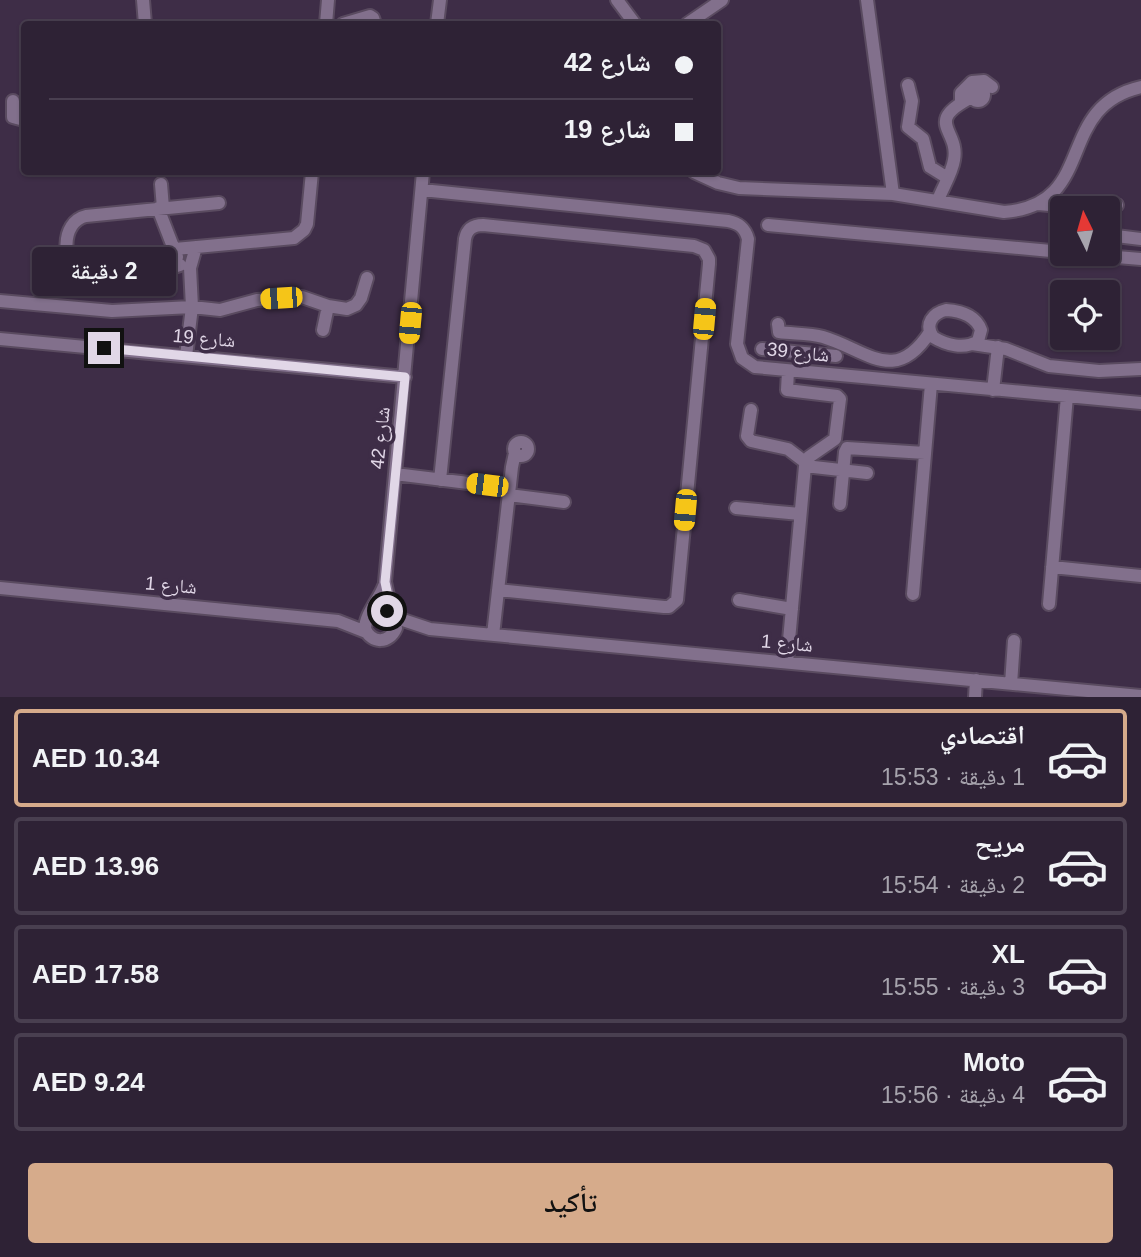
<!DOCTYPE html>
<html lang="ar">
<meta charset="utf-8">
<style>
:root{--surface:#2e2235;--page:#3a2f41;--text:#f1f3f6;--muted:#a7a4ad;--line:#493f50;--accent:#d6ab8b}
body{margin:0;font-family:Arial,"Noto Naskh Arabic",sans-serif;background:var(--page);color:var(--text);direction:rtl;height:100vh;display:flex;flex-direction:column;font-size:26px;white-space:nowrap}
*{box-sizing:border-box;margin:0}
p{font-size:23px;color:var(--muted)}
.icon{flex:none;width:38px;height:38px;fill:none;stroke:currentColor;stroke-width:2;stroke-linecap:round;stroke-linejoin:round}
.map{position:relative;height:697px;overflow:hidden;direction:ltr}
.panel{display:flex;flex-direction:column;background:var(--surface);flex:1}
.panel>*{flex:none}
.top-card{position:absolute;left:21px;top:21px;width:700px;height:154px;border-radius:7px;box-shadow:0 2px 5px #0004,0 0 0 2px var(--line);direction:rtl;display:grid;align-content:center;height:154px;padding:0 28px;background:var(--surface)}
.needle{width:46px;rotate:355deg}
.buttons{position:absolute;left:1050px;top:196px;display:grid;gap:14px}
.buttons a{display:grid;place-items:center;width:70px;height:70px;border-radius:7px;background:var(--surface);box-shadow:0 2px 5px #0004,0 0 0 2px var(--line);font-size:35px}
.end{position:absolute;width:32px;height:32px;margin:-16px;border:9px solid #e1d7e7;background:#111;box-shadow:0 0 0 4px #111}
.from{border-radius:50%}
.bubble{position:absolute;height:49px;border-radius:7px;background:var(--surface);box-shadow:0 2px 5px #0004,0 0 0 2px var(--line);font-size:23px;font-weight:600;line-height:49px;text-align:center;direction:rtl}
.car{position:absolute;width:21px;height:42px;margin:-21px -10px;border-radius:9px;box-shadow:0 0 5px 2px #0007;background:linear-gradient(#f5c518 24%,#345 0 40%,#f5c518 0 76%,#345 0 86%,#f5c518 0)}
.top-card b{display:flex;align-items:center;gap:24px;height:66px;font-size:26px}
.top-card b+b{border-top:2px solid var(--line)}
.top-card i{width:18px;height:18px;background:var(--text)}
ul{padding:12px 0 0;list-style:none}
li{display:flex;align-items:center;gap:21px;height:98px;margin:0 14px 10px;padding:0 14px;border:4px solid var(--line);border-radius:7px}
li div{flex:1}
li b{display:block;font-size:26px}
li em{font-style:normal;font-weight:600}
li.on{border-color:var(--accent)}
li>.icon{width:63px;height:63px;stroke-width:1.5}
.button{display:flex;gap:14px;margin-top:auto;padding:14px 28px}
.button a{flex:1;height:80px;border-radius:7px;background:var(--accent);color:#111;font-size:28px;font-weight:600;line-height:80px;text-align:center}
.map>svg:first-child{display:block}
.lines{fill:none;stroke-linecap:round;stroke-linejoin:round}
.minor-casing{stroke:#5a4b60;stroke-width:16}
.minor{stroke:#82708c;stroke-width:12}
.route{stroke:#e1d7e7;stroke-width:9}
.labels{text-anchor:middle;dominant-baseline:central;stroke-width:7;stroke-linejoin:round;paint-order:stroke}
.street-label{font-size:19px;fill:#e1d7e7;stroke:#3e2d47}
</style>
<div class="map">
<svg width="1141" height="697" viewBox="0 0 1141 697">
<rect width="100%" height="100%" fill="#3e2d47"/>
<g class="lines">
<defs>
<path id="minor" d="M143 0 145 24
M617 0 635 24
M867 0 893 194
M326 24 328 0
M343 24 370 16 373 18 375 24
M437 24 440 0
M687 24 722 0
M908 85 912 101 908 127 923 139 930 167 946 177
M972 95a6 6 0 1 1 12 0a6 6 0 1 1-12 0Z
M13 101V117L24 120
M961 103V93L972 82 984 81 992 87
M694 172 718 183 739 188 893 194 1004 212C1099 205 1053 107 1141 87
M161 184 163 208
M422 190 728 221C739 223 745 228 748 239L737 344 742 358 755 367 1141 403
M938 200C943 187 952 173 954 160 960 129 922 123 972 97
M1038 204 1083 208 1117 205
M158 208 177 257
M768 225 1062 252
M1108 235 1141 239
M175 249 294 238 304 230 307 224 312 172
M1081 254 1141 259
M180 265C162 272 101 285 83 276 61 265 60 222 86 216L219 203
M0 301 112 311 192 307 220 310 257 300 302 297 328 306 347 309 356 305 361 298 367 278
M946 310C961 311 976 316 981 330L978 341C964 350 946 345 933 337 924 324 933 313 946 310Z
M778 324 779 332C793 334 809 333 823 337 867 350 895 386 930 332
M323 330 328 306
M0 339 405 377
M972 344 1006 349 1049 366 1099 371 1141 369
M762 349 836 356
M186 356 192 307 190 268 196 247
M993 390 998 347
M751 410 747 436 751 441 788 449 805 462
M514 449a7 7 0 1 1 14 0a7 7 0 1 1-14 0Z
M805 466 867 473
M395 474 509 488
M440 480 465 239C467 229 473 225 483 225L694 246 704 250 709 259V264L677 600 669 607H664L498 590
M509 495 564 502
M840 504 845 452 847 448 925 453
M736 508 800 514
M1052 567 1141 576
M0 588 338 621 366 632
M913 594 931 384
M739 600 792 609
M1049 604 1067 396
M371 612 384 610 392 615 396 628C389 644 372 644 365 629 365 614 379 600 384 586
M392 615 385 582 423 172
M394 617 430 629 1141 696
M493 635 512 467 515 453
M787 662 805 466 809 457 835 439 840 399 837 396 787 390 788 371
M1011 684 1014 641
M975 697 976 680"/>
</defs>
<!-- minor casing -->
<use href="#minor" class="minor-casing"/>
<!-- minor -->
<use href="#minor" class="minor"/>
</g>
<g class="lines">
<!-- route -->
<path class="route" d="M104 348 405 377 385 582 392 615 387 611"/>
</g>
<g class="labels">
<!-- street labels -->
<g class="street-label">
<text transform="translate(204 338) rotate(5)">شارع 19</text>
<text transform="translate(798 352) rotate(6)">شارع 39</text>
<text transform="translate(380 438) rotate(-84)">شارع 42</text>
<text transform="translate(171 585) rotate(5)">شارع 1</text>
<text transform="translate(787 643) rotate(5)">شارع 1</text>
</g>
</g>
</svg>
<div class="buttons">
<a><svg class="needle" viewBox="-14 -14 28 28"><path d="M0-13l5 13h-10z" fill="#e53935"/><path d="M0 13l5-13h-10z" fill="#a7a4ad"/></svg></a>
<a><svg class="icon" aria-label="locate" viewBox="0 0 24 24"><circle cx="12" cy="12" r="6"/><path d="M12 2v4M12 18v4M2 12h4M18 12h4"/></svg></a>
</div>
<i class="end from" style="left:387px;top:611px"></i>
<i class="end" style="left:104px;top:348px"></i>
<div class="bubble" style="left:32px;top:247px;width:144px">2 دقيقة</div>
<i class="car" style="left:281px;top:298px;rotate:266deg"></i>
<i class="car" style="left:704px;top:319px;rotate:5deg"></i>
<i class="car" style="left:410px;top:323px;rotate:185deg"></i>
<i class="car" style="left:487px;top:485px;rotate:277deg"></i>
<i class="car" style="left:685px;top:510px;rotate:185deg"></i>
<div class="top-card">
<b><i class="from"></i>شارع 42</b>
<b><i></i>شارع 19</b>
</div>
</div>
<section class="panel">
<ul>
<li class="on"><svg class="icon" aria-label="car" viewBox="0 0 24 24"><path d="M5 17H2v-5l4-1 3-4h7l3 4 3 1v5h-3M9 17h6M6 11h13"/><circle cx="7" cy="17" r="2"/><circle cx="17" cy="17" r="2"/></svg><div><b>اقتصادي</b><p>1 دقيقة · 15:53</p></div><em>AED 10.34</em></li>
<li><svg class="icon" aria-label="car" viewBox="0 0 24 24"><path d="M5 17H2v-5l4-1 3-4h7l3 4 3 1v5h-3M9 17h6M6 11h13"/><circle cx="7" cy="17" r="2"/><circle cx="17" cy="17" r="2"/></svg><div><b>مريح</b><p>2 دقيقة · 15:54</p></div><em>AED 13.96</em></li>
<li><svg class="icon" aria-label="car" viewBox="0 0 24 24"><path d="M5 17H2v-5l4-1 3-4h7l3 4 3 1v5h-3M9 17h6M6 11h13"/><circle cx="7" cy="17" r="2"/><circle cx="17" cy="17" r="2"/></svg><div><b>XL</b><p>3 دقيقة · 15:55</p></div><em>AED 17.58</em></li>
<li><svg class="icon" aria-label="car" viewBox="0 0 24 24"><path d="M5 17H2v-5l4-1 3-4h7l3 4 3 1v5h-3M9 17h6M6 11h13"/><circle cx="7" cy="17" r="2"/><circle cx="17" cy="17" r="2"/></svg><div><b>Moto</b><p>4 دقيقة · 15:56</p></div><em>AED 9.24</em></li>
</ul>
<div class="button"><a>تأكيد</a></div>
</section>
